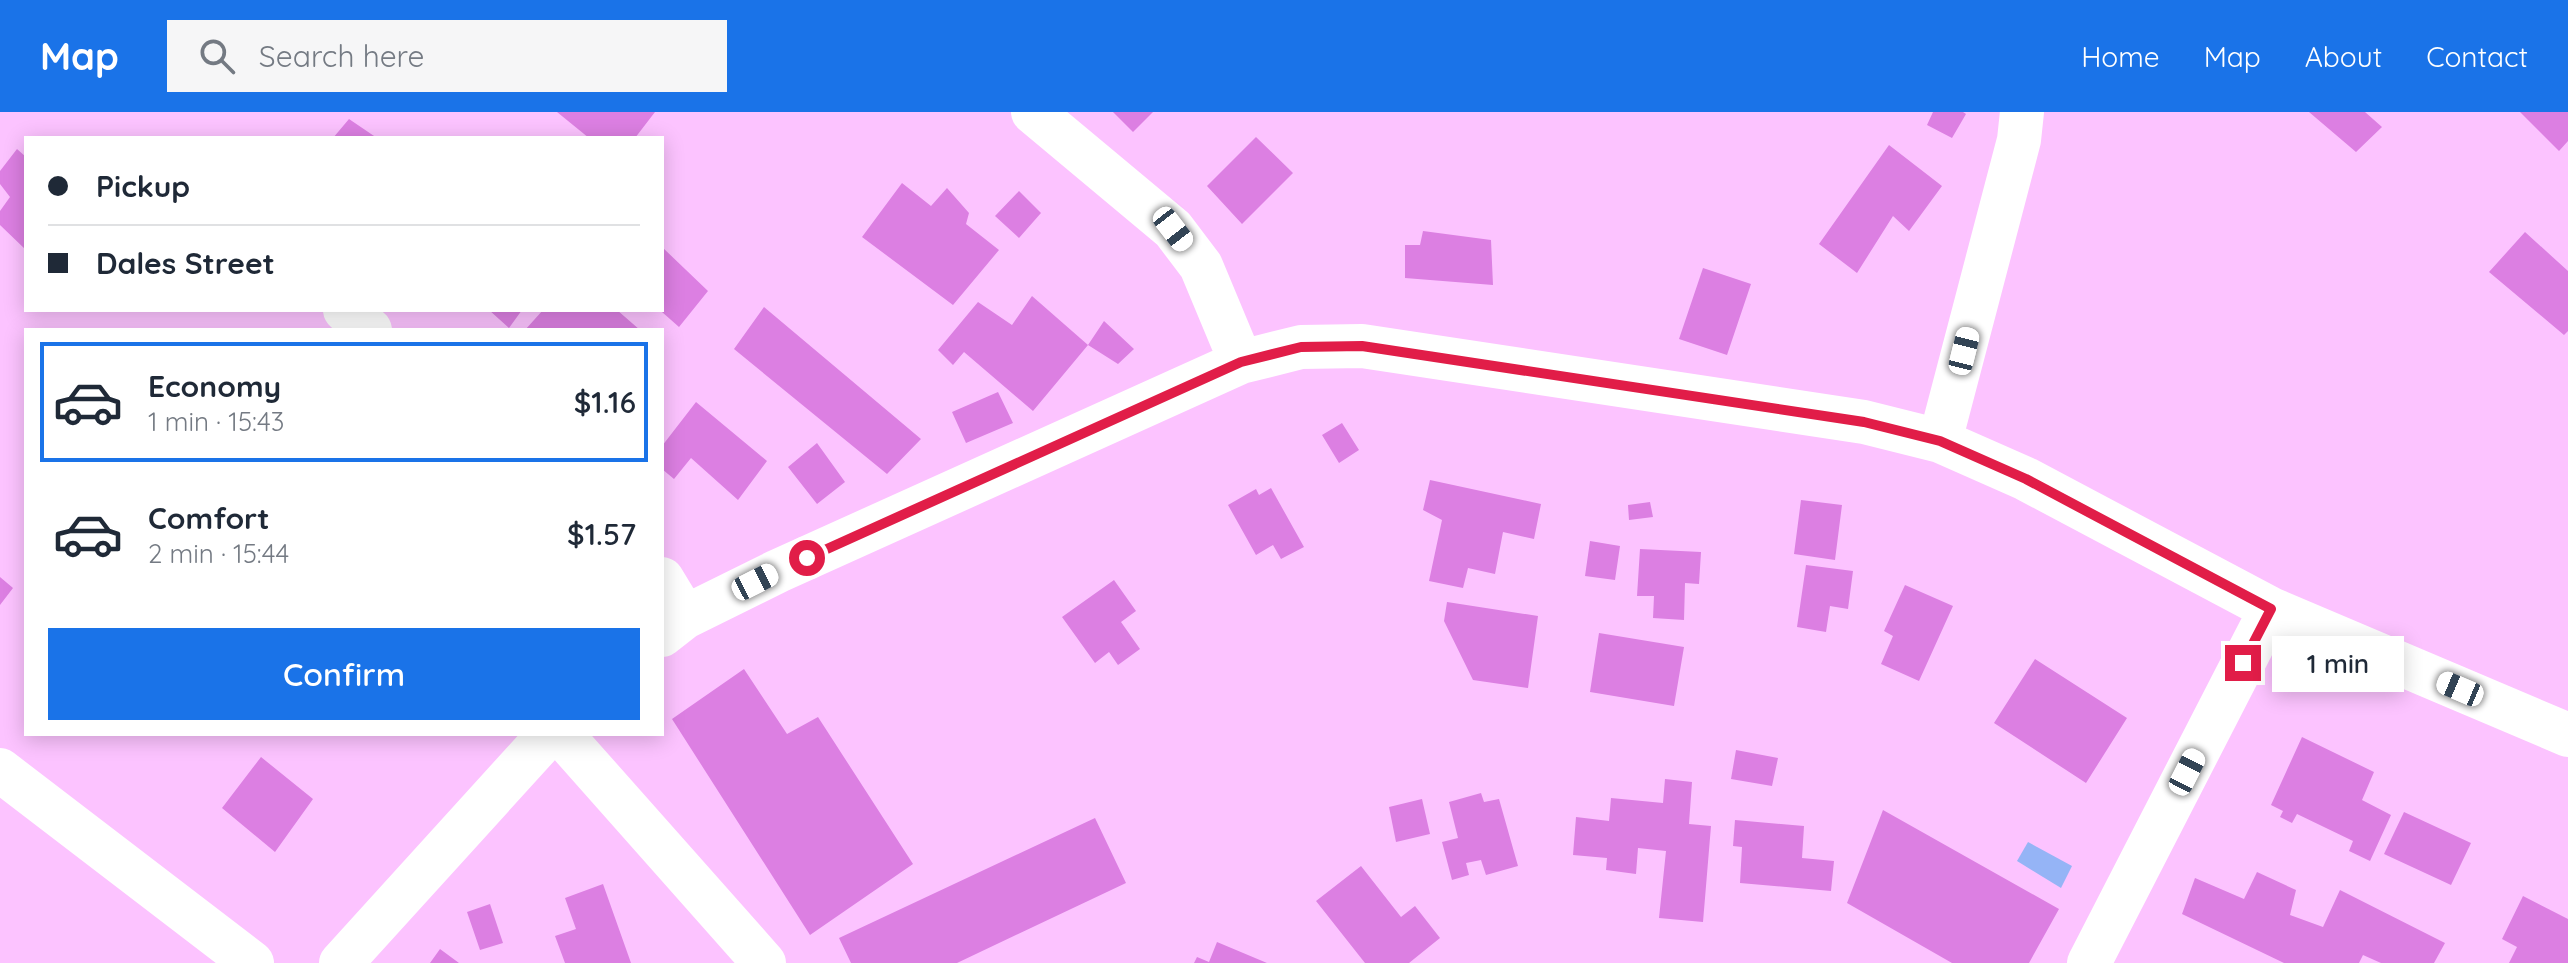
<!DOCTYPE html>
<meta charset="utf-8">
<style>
:root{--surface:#fff;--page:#f6f6f7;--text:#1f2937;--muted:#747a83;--line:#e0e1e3;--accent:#1a73e8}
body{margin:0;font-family:Quicksand,sans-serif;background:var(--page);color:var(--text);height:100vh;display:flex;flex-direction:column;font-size:30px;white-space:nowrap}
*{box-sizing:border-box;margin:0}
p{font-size:26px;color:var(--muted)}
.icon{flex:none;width:44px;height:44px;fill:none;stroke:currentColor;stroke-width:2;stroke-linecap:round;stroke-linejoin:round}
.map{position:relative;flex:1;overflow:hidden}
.sheet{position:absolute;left:24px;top:216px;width:640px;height:408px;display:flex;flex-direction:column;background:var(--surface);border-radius:0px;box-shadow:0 4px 20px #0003}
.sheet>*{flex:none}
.hud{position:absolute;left:24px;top:24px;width:640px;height:176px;border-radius:0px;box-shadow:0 4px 20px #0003;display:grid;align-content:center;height:176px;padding:0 24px;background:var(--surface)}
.end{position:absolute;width:36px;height:36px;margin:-18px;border:10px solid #e11d48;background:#fff;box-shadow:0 0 0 4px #fff}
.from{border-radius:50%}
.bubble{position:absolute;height:56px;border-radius:0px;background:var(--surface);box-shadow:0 4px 20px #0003;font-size:26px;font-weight:600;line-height:56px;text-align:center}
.car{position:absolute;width:24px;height:48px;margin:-24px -12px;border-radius:10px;box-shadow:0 0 6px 2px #0007;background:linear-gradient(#fff 24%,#345 0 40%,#fff 0 76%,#345 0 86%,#fff 0)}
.hud b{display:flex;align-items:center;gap:28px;height:76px;font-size:30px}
.hud b+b{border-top:2px solid var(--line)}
.hud i{width:20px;height:20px;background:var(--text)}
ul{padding:14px 0 0;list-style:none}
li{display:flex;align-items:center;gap:24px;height:120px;margin:0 16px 12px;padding:0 8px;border:4px solid transparent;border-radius:0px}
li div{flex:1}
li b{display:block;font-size:30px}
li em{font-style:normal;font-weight:600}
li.on{border-color:var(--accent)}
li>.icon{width:72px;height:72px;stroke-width:1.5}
.button{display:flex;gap:16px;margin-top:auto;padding:16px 24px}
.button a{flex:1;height:92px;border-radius:0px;background:var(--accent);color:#fff;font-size:32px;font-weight:600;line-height:92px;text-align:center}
header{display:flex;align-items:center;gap:48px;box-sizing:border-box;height:112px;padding:0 40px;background:var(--accent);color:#fff}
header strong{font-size:38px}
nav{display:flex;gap:44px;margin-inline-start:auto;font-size:28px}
.search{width:560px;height:72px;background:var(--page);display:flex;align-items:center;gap:20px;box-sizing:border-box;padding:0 28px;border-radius:0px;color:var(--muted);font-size:30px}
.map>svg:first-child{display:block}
.water{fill:#95b4f6}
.building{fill:#dc7fe2}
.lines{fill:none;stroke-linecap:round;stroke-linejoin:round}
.minor{stroke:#fff;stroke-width:44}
.route{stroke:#e11d48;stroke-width:10}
</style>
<header>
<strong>Map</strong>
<div class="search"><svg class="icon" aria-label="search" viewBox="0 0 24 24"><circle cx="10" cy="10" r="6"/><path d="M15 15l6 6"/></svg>Search here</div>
<nav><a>Home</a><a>Map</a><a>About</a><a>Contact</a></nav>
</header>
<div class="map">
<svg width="2568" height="851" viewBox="0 0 2568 851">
<rect width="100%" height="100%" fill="#fcc3ff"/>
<!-- water -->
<path class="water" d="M2028 730 2072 754 2061 776 2017 749Z"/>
<!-- building -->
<path class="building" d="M557 0H655L635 26H589Z
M1113 0H1153L1133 20Z
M1933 0H1963L1966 2 1952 26 1927 13Z
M2309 0H2365L2382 15 2356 40Z
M2520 0H2568V29L2559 39Z
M349 7 377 26H333Z
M1256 25 1293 61 1242 112 1207 74Z
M1889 33 1942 74 1909 119 1893 104 1857 161 1819 132Z
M17 37 26 45V138L0 113V99L10 85 0 72V59Z
M902 71 931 94 947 76 969 101 966 112 999 138 953 193 862 125Z
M1019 79 1041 101 1019 126 995 104Z
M1423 119 1491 128 1493 173 1405 166V133H1420Z
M2525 120 2568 159V219L2564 223 2489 160Z
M662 135 708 179 679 215 662 200Z
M1703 156 1751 172 1727 243 1679 227Z
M1032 184 1088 233 1033 299 964 240 953 253 938 238 978 190 1012 213Z
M764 195 921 327 887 362 734 237Z
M489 198H522L509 216Z
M543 198H617L640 218H525Z
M1104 209 1134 237 1118 252 1088 233Z
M998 280 1013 311 966 331 952 300Z
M696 290 767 349 738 388 691 346 674 367 662 357V334Z
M1342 311 1359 338 1339 351 1322 323Z
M817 331 845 370 817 392 788 355Z
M1430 368 1541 392 1534 427 1503 420 1495 462 1468 456 1463 476 1429 469 1442 408 1423 398Z
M1271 376 1304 435 1281 447 1273 433 1256 443 1228 393 1256 377 1259 383Z
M1801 388 1842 393 1835 448 1794 442Z
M1650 390 1653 405 1629 408 1628 393Z
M1590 429 1620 434 1615 468 1585 464Z
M1640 437 1701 440 1699 472 1685 471 1684 508 1653 506 1654 484H1637Z
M1806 453 1853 459 1848 497 1830 494 1826 520 1797 515Z
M0 465 13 476 0 493Z
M1114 468 1136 499 1121 510 1140 537 1118 553 1109 540 1095 551 1062 505Z
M1905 473 1953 494 1919 569 1881 552 1893 524 1884 519Z
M1447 490 1538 504 1528 576 1473 568 1444 509Z
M1599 521 1684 535 1674 594 1590 580Z
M2035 547 2127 606 2086 671 1994 611Z
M744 557 787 622 818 605 913 752 810 823 672 607Z
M2302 625 2374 660 2362 688 2391 703 2370 749 2349 739 2353 729 2297 702 2292 711 2280 705 2283 699 2271 693Z
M1736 638 1778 646 1772 674 1731 667Z
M261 645 313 687 275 740 222 696Z
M1665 667 1692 670 1689 712 1711 714 1703 810 1659 806 1666 739 1638 736 1636 762 1606 758 1607 746 1573 743 1576 705 1609 709 1611 686 1663 691Z
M1481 681 1484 690 1499 687 1518 754 1486 763 1481 748 1466 751 1469 763 1452 768 1442 730 1458 726 1449 690Z
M1422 687 1430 722 1396 730 1389 695Z
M1883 698 2059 797 2029 851H1952L1847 791Z
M2404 700 2471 731 2451 773 2384 742Z
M1095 706 1126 771 957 851H851L839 826Z
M1735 708 1804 714 1802 746 1834 749 1831 779 1740 771 1742 735 1733 734Z
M1361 754 1401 805 1415 794 1440 826 1409 851H1365L1316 789Z
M2257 760 2296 778 2290 803 2323 815 2340 778 2445 831 2434 851H2381L2363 843 2359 851H2284L2182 802 2195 766 2244 787Z
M603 772 631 851H565L555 824 576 817 565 786Z
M2523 784 2568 807V851H2509L2517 835 2502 827Z
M490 792 503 831 480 838 467 800Z
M1217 830 1267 851H1194L1197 845 1209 850Z
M440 837 459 851H430Z"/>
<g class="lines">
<!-- minor -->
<path class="minor" d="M1033 0 1173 117 1201 154 1241 250
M345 198 370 218
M1940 329 2019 28 2022 0
M662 467 685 505
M662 523 685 505 778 459 1241 250 1301 235 1362 234 1864 310 1940 329 2026 367 2271 497 2568 623
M561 622 764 851
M0 658 252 851
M341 851 549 622
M2089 851 2271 497"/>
</g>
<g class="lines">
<!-- route -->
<path class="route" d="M807 446 1241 250 1301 235 1362 234 1864 310 1940 329 2026 367 2271 497 2243 551"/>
</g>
</svg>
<i class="end from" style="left:807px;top:446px"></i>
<i class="end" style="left:2243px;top:551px"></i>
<div class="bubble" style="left:2272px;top:524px;width:132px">1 min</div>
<i class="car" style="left:1173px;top:117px;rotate:142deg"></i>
<i class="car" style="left:1964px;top:239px;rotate:14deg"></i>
<i class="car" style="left:755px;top:470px;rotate:63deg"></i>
<i class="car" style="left:2460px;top:577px;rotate:293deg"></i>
<i class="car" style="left:2187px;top:660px;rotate:27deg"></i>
<div class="hud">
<b><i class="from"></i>Pickup</b>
<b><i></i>Dales Street</b>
</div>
<section class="sheet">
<ul>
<li class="on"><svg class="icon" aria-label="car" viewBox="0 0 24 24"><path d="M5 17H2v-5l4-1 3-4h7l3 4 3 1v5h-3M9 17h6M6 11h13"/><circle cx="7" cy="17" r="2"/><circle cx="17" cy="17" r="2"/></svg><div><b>Economy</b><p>1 min · 15:43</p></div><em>$1.16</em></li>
<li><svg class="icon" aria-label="car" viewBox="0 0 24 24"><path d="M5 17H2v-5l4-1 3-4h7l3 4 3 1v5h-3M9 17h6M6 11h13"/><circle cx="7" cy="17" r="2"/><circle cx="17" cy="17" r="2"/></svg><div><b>Comfort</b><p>2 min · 15:44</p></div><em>$1.57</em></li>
</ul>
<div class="button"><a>Confirm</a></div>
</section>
</div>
